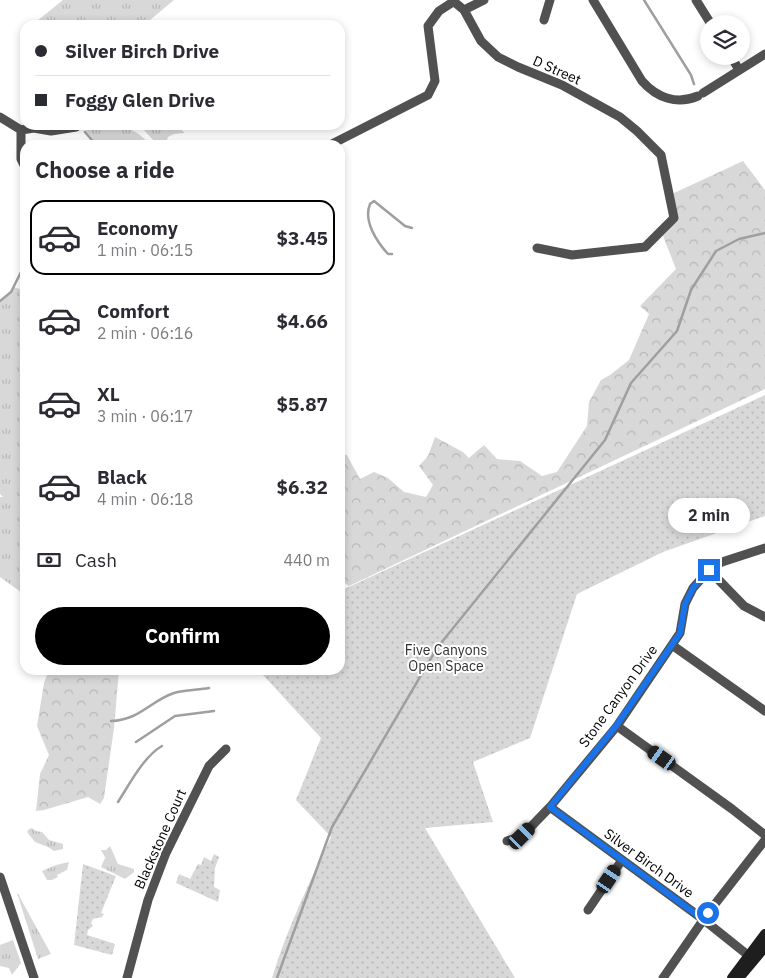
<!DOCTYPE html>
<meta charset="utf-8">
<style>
:root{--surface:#fff;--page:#f7f7f7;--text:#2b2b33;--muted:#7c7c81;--line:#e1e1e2;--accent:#000}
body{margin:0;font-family:"IBM Plex Sans",sans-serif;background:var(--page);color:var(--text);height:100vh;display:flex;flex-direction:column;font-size:19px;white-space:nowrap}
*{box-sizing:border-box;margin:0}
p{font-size:16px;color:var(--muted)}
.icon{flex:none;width:28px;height:28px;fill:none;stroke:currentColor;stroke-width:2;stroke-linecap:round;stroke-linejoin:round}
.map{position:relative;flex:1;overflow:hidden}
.side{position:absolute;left:20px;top:140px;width:325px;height:535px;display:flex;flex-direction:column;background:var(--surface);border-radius:15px;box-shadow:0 2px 8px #0003}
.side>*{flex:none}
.hud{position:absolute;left:20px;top:20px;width:325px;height:110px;border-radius:15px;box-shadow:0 2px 8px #0003;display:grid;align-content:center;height:110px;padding:0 15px;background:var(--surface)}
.fabs{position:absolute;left:700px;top:15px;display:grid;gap:10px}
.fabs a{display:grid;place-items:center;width:50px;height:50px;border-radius:50%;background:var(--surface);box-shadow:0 2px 8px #0003;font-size:25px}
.end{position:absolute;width:22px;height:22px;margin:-11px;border:6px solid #1a73e8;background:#fff;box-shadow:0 0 0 2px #fff}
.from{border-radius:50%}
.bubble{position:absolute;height:35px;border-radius:18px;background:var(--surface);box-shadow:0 2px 8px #0003;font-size:16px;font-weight:700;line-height:35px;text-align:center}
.car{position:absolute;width:15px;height:30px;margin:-15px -8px;border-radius:6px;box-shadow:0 0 4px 1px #0007;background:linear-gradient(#222 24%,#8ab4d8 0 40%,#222 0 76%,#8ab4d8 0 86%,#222 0)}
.hud b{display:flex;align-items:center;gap:18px;height:48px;font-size:19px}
.hud b+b{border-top:1px solid var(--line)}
.hud i{width:12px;height:12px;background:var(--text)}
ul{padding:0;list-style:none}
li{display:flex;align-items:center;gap:15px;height:75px;margin:0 10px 8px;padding:0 5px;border:2px solid transparent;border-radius:15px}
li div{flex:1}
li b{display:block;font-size:19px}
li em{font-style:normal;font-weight:700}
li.on{border-color:var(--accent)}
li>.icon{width:45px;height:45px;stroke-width:1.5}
h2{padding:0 15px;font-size:22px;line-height:60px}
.pay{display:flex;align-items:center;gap:12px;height:55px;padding:0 15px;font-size:19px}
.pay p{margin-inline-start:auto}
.action{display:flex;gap:10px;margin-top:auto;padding:10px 15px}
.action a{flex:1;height:58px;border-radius:30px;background:var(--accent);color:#fff;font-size:20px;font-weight:700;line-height:58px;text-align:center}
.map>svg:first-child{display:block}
.grass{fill:url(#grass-tufts)}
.forest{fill:url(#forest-crowns)}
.park{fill:url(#park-dots)}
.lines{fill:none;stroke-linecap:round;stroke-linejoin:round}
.stream{stroke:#9f9f9f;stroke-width:2.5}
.minor{stroke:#515151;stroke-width:9}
.secondary{stroke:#1e1e1e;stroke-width:10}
.route{stroke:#1a73e8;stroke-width:6}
.labels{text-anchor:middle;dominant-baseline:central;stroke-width:4;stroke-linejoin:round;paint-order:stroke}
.street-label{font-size:14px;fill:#000;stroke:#fff}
.park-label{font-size:14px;fill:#2f2f2f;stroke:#fff}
</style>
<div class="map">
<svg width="765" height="978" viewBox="0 0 765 978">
<defs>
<pattern id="grass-tufts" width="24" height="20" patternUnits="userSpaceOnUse" patternTransform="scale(1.25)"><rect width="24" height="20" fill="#d8d8d8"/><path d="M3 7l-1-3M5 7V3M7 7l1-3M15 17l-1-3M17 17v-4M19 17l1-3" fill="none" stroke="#b8b8b8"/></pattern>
<pattern id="forest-crowns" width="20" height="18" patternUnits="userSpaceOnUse" patternTransform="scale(1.25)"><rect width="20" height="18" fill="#d8d8d8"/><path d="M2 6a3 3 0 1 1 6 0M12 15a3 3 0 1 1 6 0" fill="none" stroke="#b8b8b8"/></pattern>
<pattern id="park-dots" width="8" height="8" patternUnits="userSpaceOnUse" patternTransform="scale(1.25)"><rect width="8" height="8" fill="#d8d8d8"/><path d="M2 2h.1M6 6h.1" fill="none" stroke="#b8b8b8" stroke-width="1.8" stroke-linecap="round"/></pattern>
</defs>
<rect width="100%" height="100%" fill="#fff"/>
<!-- grass -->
<path class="grass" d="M63 0H174L144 25H32Z
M139 125H177L184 133 174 134 168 137 165 145H158Z
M111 126C129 128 139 131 150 145H97L84 128Z
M14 287 25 291V595L0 577V497H3L0 494V301L11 292Z
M32 828 36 831 42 832 49 840 63 844V849L54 851 48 847 35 842 27 832 29 829Z
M110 846 118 864 134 869V872L125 879 101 867 105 858 106 859 101 850H106Z
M69 862 67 870 57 875 58 877 52 880H47L42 871 56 865Z
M17 893 18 894 51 954 38 959Z
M13 940 21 963 12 975 9 968 0 966V945Z"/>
<!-- forest -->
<path class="forest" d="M743 161 765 190V389L349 586 340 580V454L347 455 360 479 374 472 388 478 404 492 426 497 433 485 419 466 428 456 435 437 463 452 469 458 484 445 497 459 520 461 542 476 557 472 587 426 589 402 601 380 610 375 629 360 649 314 640 306 676 269 663 236 678 220 672 194Z
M49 670H119L114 728 104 798 100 804 88 797 44 810 36 811 40 774 49 755 37 726 44 683Z"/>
<!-- park -->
<path class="park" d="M765 395V516L663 552 577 594 530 738 473 762 493 822 425 828 515 978H272C287 929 309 883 331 837L296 800 321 738 263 675 189 670H340V591Z
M214 854 219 857 215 868 214 887 220 890 218 902 176 883 179 874 190 879 198 864 201 865 204 857 211 861Z
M83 864 116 876 101 913 104 914 101 918 100 917 93 919 91 923 93 926 88 930 87 935 115 944 112 955 74 945Z"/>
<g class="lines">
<!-- stream -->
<path class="stream" d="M644 0 691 75 694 84
M85 132 96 145
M392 254H388C377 242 363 221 370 204L374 201 405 226 412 228
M0 301 11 292 25 264
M111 721C140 720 150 701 174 693 185 690 198 690 209 688
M136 742 175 716 214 711
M118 802C129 785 144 756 162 746
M277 978 332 827 437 648 605 440 631 383 677 331 691 290 716 251 739 239 765 233"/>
<!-- minor -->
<path class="minor" d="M452 0 464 10 481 41 498 57 518 67 562 85 620 117 637 131 661 155 674 218 645 247 572 255 537 248
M593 0 642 81C657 98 677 105 698 96
M696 0 711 24
M464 10 484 0
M544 20 550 0
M731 56 739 70
M703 93 765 54
M0 117 21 130 34 128 51 131 76 127
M21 130V159L25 167
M330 145 428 95 435 81 428 26 439 11 453 2
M709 570 744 606 765 617
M672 645 765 711
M617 726 732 809 765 835
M550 807 704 920 754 960
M507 841 522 836 550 807 617 726 680 633 685 604 693 588 709 570 722 562 765 548
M0 877 34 978
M588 910 622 860
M127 978 148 900 166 853 209 766 226 749
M663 978 708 913 765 840"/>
<!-- secondary -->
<path class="secondary" d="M732 978 765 934
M739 978 765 947"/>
</g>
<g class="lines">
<!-- route -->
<path class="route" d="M708 913 704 920 550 807 616 726 680 633 685 604 693 588 709 570"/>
</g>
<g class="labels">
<!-- street labels -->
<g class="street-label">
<text transform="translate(557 70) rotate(24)">D Street</text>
<text transform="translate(618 696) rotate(-54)">Stone Canyon Drive</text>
<text transform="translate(160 839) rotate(-66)">Blackstone Court</text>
<text transform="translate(649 863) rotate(36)">Silver Birch Drive</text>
</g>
<!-- park labels -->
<g class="park-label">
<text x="446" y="650">Five Canyons<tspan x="446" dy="16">Open Space</tspan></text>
</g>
</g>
</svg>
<div class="fabs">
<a><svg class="icon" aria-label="layers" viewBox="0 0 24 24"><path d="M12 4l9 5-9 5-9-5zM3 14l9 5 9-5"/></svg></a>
</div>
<i class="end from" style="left:708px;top:913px"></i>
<i class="end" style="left:709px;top:570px"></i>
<div class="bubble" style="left:668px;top:498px;width:82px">2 min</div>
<i class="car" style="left:662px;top:758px;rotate:305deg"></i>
<i class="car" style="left:522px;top:836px;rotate:45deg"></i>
<i class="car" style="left:609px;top:879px;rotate:34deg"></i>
<div class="hud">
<b><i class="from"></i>Silver Birch Drive</b>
<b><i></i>Foggy Glen Drive</b>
</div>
<section class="side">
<h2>Choose a ride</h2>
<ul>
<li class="on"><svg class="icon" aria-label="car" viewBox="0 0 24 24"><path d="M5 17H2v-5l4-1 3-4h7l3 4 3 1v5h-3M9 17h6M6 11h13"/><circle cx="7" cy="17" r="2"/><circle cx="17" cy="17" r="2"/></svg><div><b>Economy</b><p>1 min · 06:15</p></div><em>$3.45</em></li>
<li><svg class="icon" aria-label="car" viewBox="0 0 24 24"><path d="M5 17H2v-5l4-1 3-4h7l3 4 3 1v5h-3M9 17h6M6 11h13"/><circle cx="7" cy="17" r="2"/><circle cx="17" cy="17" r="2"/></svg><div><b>Comfort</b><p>2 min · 06:16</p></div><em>$4.66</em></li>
<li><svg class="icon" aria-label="car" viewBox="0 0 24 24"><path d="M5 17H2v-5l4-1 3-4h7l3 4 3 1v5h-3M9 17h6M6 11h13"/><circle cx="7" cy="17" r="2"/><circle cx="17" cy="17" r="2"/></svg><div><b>XL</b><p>3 min · 06:17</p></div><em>$5.87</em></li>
<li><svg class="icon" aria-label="car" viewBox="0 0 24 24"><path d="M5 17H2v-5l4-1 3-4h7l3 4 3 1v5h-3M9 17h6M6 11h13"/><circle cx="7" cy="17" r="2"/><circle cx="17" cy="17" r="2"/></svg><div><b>Black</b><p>4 min · 06:18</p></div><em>$6.32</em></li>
</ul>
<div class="pay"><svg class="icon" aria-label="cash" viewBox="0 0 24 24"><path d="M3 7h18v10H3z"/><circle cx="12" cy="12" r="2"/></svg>Cash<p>440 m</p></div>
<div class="action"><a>Confirm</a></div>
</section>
</div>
